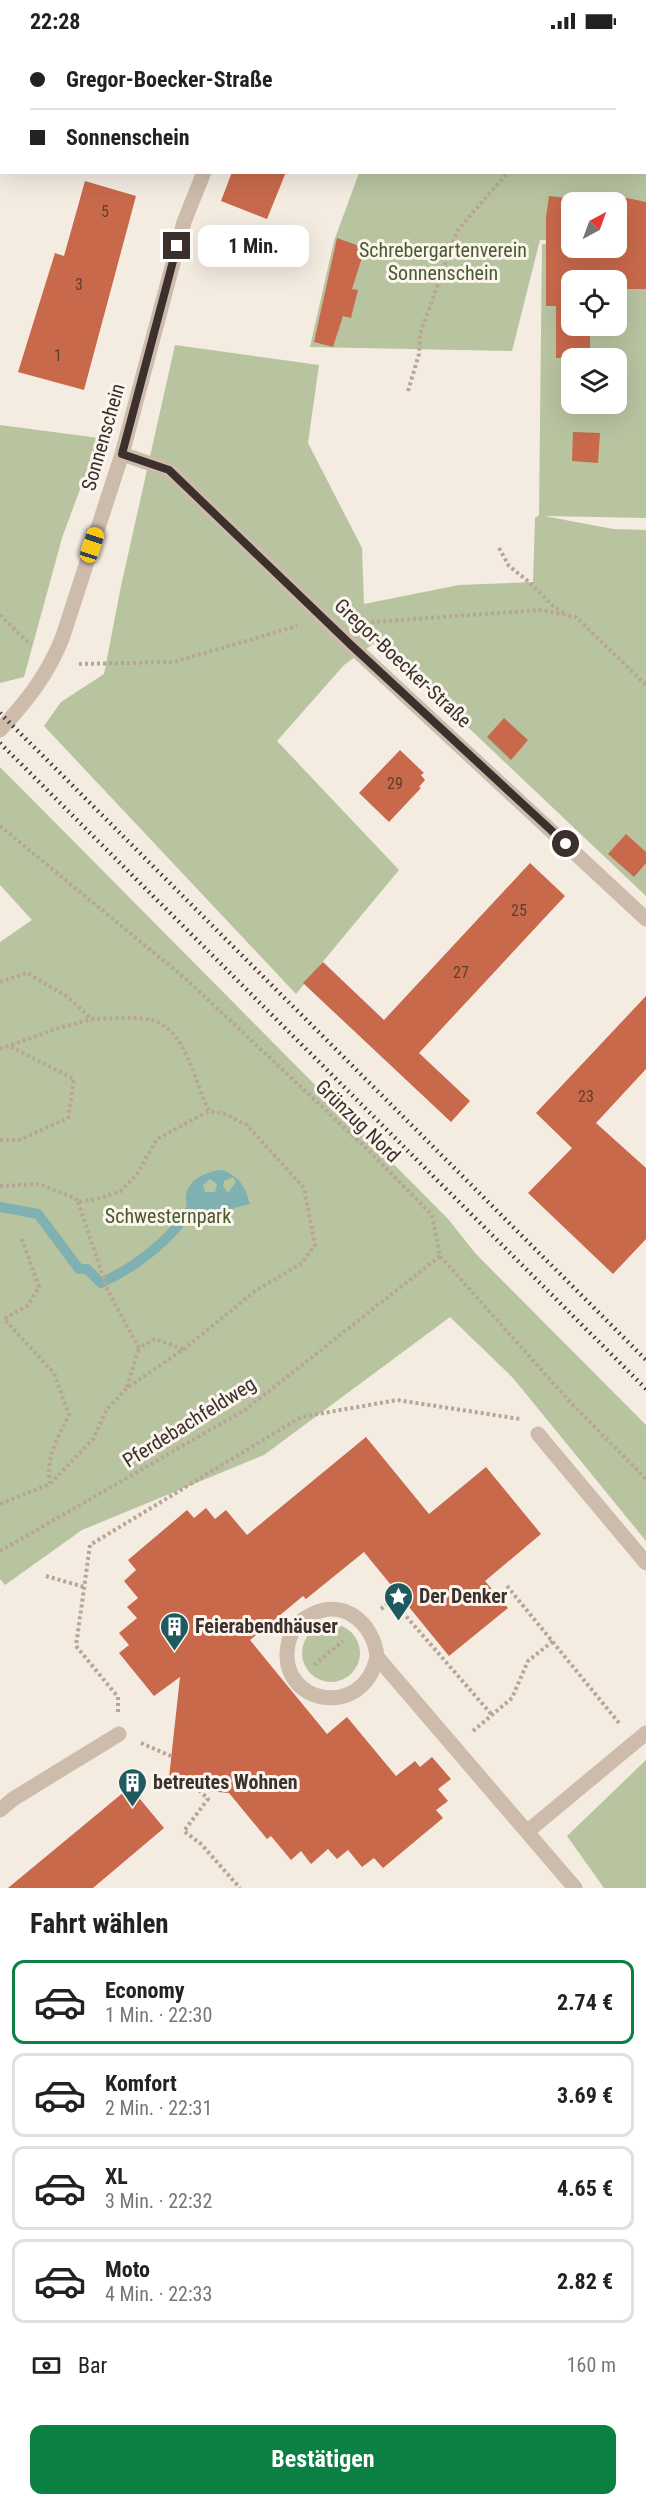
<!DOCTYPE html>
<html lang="de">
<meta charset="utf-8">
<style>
:root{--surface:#fff;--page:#f2f2f2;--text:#222;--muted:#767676;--line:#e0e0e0;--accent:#0b8043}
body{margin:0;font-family:"Roboto Condensed",sans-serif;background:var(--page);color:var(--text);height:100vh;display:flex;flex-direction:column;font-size:22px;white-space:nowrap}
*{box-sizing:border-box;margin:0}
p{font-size:20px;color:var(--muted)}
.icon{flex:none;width:33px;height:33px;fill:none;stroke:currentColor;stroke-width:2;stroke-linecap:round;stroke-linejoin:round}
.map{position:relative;height:1846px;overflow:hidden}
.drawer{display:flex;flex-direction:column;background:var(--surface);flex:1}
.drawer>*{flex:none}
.hud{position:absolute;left:0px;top:0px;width:646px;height:132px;box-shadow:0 6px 24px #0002;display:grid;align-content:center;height:132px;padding:0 30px;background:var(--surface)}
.needle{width:39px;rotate:41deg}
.fabs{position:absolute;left:561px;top:150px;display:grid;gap:12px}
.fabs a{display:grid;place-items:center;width:66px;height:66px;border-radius:12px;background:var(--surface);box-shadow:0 6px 24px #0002;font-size:30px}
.end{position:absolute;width:27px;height:27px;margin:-14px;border:8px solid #3b302b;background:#fff;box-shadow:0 0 0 3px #fff}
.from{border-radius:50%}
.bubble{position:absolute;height:42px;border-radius:12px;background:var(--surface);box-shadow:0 6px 24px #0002;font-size:20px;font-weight:700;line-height:42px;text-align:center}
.car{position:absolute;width:18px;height:36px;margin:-18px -9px;border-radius:8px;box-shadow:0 0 4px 2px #0007;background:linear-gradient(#f5c518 24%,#345 0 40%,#f5c518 0 76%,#345 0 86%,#f5c518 0)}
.hud b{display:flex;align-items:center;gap:21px;height:57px;font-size:22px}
.hud b+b{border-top:2px solid var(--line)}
.hud i{width:15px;height:15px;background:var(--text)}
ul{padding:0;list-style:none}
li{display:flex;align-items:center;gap:18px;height:84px;margin:0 12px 9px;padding:0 18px;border:3px solid var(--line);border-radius:12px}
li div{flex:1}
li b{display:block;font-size:22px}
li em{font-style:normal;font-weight:700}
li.selected{border-color:var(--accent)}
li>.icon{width:54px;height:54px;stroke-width:1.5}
h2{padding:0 30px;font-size:27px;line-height:72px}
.pay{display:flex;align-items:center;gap:15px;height:66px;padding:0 30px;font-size:22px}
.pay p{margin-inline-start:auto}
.primary-button{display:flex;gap:12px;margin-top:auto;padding:12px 30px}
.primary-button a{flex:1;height:69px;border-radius:12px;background:var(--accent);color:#fff;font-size:24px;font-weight:700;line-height:69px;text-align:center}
.status{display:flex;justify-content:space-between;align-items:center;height:42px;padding:0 30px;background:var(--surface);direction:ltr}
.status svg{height:16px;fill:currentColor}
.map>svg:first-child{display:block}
.green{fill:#b8c4a0;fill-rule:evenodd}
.water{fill:#7fb0b2;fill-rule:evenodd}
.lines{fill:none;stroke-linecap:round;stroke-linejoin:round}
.stream{stroke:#7fb0b2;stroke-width:10}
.building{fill:#c8694b;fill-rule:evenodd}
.path{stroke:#b9a596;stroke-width:4;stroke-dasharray:3 3;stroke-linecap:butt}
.lane{stroke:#cdbbac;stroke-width:15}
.street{stroke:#cdbbac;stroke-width:15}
.rail{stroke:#3b302b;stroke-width:4.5;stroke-dasharray:1.5 4.5;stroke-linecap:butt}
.route{stroke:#3b302b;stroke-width:8}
.labels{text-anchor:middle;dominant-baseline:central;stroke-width:6;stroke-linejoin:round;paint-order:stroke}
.number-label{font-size:16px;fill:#5e3e33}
.park-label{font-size:20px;fill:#4a5a2e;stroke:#fbf5ee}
.street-label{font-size:20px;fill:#3b302b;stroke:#fbf5ee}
.poi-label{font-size:20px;font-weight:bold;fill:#3b302b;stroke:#fbf5ee;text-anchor:start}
</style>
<div class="status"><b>22:28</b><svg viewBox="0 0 49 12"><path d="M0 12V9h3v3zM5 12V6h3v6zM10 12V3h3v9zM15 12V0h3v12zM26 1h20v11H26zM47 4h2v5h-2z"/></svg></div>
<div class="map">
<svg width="646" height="1846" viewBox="0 0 646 1846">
<rect width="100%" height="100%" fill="#f4ebe1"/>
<!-- green -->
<path class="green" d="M409 0H646V202L616 160H572L571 199 540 198 512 309 310 305 334 199 359 131 645 130V2Z
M542 202 571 203 572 206 646 207V476L544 474 613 487 646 488V854L377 599 344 623 277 699 399 828 296 952 44 684 61 660 104 632 121 544 175 303 319 323 308 401 362 506 364 562 459 543 533 540 535 476 539 473ZM572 238H616V284H572ZM572 316H616V362H572Z
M0 383 99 396 62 496 24 635 0 641Z
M0 725 449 1178 475 1211 646 1383V1499L513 1336 450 1275 264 1413 82 1488 5 1543 0 1537V900L32 878 0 843Z
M302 1611a29 29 0 1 1 58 0a29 29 0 1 1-58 0Z
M646 1718V1846H604L567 1794Z"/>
<!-- water -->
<path class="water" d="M223 1128C241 1136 245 1145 250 1162L234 1166 229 1180 201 1168 188 1167C179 1143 201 1129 223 1128ZM233 1135 236 1140 228 1151 223 1144 224 1139ZM210 1137 217 1142 215 1150H205L203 1143Z"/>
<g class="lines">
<!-- stream -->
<path class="stream" d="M0 1165 38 1172 79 1227H87L101 1241C137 1224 167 1201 190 1168"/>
</g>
<!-- building -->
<path class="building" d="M232 130H286L267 177 221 159Z
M85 139 136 154 84 348 18 330 55 211 64 214Z
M603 151 646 160V247H616V238H572V284H590V316H556V264H546V175L549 154 601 160ZM572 160H616V206H572Z
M337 196 365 206 352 247 358 248 351 276 343 274 333 305 314 300Z
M573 390 600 391 598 421 572 419Z
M504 676 528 698 511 718 487 695Z
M400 708 424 731 421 733 425 738 419 745 421 746 389 780 359 751Z
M626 792 646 810V821L634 835 608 812Z
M530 821 565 854 419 1011 470 1059 451 1080 303 941 323 920 384 978Z
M646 954V1027L596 1081 646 1126V1197L613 1232 528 1151 572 1106 536 1071Z
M366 1395 429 1472 486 1425 541 1492 485 1539 508 1566 449 1614 364 1510 306 1557 303 1554 250 1598 327 1692 347 1675 396 1734 415 1719 420 1725 432 1715 451 1737 438 1747 448 1759 436 1768 443 1776 383 1826 374 1816 362 1825 348 1808 337 1817 328 1807 311 1822 301 1809 291 1818 271 1794 267 1797 229 1751 168 1745 180 1635 154 1654 119 1611 129 1603 119 1591 137 1576 127 1565 138 1556 124 1539 136 1528 128 1518 187 1468 194 1476 206 1466 215 1477 226 1468 247 1493Z
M130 1745 164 1786 93 1846H8Z"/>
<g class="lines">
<!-- path -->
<path class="path" d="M645 14 646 13
M408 349 419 312 420 292 457 189 508 130
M499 506 509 524 529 540 555 566 567 572
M0 573 31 603
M368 586 373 580 541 568 576 575 646 643
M79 622 174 620 297 584
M0 784 187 938 368 1108 432 1173 440 1214 571 1361 646 1437
M0 940 27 931 66 954 92 977C110 977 134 974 152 978 187 988 194 1040 209 1069L225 1072 247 1083 304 1146 315 1203 302 1221 255 1249 184 1307 127 1346 107 1367 93 1397 50 1442 0 1462
M0 1007 62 985 92 977
M0 1098H19L68 1076 74 1037 9 1004
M0 1144 39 1142 75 1156 78 1160 97 1157 121 1149 137 1132 157 1097 209 1069
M78 1160 108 1249 139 1306 155 1297 183 1307
M22 1197 39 1245 28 1263 4 1277 54 1331 69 1373C58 1395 45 1416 50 1441
M127 1345 139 1306
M0 1509 245 1368 440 1214
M46 1534 84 1545
M507 1544 619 1681
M381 1567 392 1558 492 1673
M314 1623 343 1599
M118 1670V1655L76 1604 90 1503 301 1375 397 1358 520 1377
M473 1689 512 1656 528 1619 553 1599
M141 1701 171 1714
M199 1748 208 1757 184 1789 201 1802 240 1846"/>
<!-- lane -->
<path class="lane" d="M538 1392 646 1521
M377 1615C363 1679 277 1662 288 1603 290 1591 298 1579 309 1574 342 1554 374 1581 377 1615L575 1846
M0 1768 13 1757 119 1692
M528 1789 646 1691"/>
<!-- street -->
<path class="street" d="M255 2 256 0
M122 412 169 428 352 604 646 877
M0 688C27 659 49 631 63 594L122 412 184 180 204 130"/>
<!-- rail -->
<path class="rail" d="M0 671 646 1318
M0 701 646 1347"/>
</g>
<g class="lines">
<!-- route -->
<path class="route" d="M177 204 122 412 169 428 352 604 566 802"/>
</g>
<!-- icons -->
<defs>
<symbol id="sight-pin" viewBox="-11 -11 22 30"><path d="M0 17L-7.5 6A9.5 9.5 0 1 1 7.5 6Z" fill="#1f5a5e" stroke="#fbf5ee"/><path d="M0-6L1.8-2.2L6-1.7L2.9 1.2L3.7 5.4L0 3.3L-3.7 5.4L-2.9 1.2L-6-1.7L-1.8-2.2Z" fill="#fff"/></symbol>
<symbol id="building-pin" viewBox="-11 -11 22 30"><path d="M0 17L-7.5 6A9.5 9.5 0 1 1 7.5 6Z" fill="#1f5a5e" stroke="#fbf5ee"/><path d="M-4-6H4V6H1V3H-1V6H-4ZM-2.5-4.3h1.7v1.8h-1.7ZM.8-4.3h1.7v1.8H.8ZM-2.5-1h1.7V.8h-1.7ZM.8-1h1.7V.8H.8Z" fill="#fff"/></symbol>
</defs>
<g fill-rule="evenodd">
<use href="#sight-pin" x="382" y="1538" width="33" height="45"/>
<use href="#building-pin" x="158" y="1568" width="33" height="45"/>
<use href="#building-pin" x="116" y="1724" width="33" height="45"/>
</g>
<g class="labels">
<!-- number labels -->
<g class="number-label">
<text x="105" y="169">5</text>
<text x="79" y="242">3</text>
<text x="58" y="313">1</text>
<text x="395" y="741">29</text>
<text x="519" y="868">25</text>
<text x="461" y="930">27</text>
<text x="586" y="1054">23</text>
</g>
<!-- park labels -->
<g class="park-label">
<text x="443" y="208">Schrebergartenverein<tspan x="443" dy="23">Sonnenschein</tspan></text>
<text x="168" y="1174">Schwesternpark</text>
</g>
<!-- street labels -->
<g class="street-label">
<text transform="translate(103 395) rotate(-74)">Sonnenschein</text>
<text transform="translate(403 621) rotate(43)">Gregor-Boecker-Straße</text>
<text transform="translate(358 1079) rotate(44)">Grünzug Nord</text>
<text transform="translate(189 1380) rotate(-32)">Pferdebachfeldweg</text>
</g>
<!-- poi labels -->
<g class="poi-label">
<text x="419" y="1554">Der Denker</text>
<text x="195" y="1584">Feierabendhäuser</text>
<text x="153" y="1740">betreutes Wohnen</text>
</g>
</g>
</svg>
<div class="fabs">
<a><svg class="needle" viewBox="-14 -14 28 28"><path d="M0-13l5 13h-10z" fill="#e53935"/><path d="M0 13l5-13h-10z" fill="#767676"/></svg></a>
<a><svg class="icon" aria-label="locate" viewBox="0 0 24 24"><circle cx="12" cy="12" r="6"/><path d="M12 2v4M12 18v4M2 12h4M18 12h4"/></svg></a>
<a><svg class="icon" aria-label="layers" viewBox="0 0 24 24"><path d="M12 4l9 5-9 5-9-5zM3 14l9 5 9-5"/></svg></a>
</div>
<i class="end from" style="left:566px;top:802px"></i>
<i class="end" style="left:177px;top:204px"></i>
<div class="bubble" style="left:198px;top:183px;width:111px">1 Min.</div>
<i class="car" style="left:92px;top:503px;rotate:18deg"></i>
<div class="hud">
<b><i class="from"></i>Gregor-Boecker-Straße</b>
<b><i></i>Sonnenschein</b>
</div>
</div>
<section class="drawer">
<h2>Fahrt wählen</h2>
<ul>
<li class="selected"><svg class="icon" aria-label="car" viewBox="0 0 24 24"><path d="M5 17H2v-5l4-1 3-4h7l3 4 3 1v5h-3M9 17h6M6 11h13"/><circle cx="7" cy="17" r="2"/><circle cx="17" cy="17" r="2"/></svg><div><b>Economy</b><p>1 Min. · 22:30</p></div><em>2.74 €</em></li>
<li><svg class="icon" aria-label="car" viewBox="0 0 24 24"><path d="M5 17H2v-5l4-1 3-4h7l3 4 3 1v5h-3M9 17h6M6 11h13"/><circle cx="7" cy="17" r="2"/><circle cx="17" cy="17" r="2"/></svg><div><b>Komfort</b><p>2 Min. · 22:31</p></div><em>3.69 €</em></li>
<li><svg class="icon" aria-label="car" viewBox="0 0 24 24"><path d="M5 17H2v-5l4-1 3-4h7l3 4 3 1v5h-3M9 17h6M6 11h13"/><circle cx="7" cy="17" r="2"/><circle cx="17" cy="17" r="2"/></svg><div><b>XL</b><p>3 Min. · 22:32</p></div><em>4.65 €</em></li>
<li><svg class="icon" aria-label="car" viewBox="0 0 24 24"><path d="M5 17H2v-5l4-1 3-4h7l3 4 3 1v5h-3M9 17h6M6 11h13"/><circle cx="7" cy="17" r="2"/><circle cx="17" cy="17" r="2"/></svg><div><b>Moto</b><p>4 Min. · 22:33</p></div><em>2.82 €</em></li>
</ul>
<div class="pay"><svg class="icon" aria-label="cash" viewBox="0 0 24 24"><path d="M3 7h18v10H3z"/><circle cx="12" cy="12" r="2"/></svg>Bar<p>160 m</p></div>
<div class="primary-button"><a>Bestätigen</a></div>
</section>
